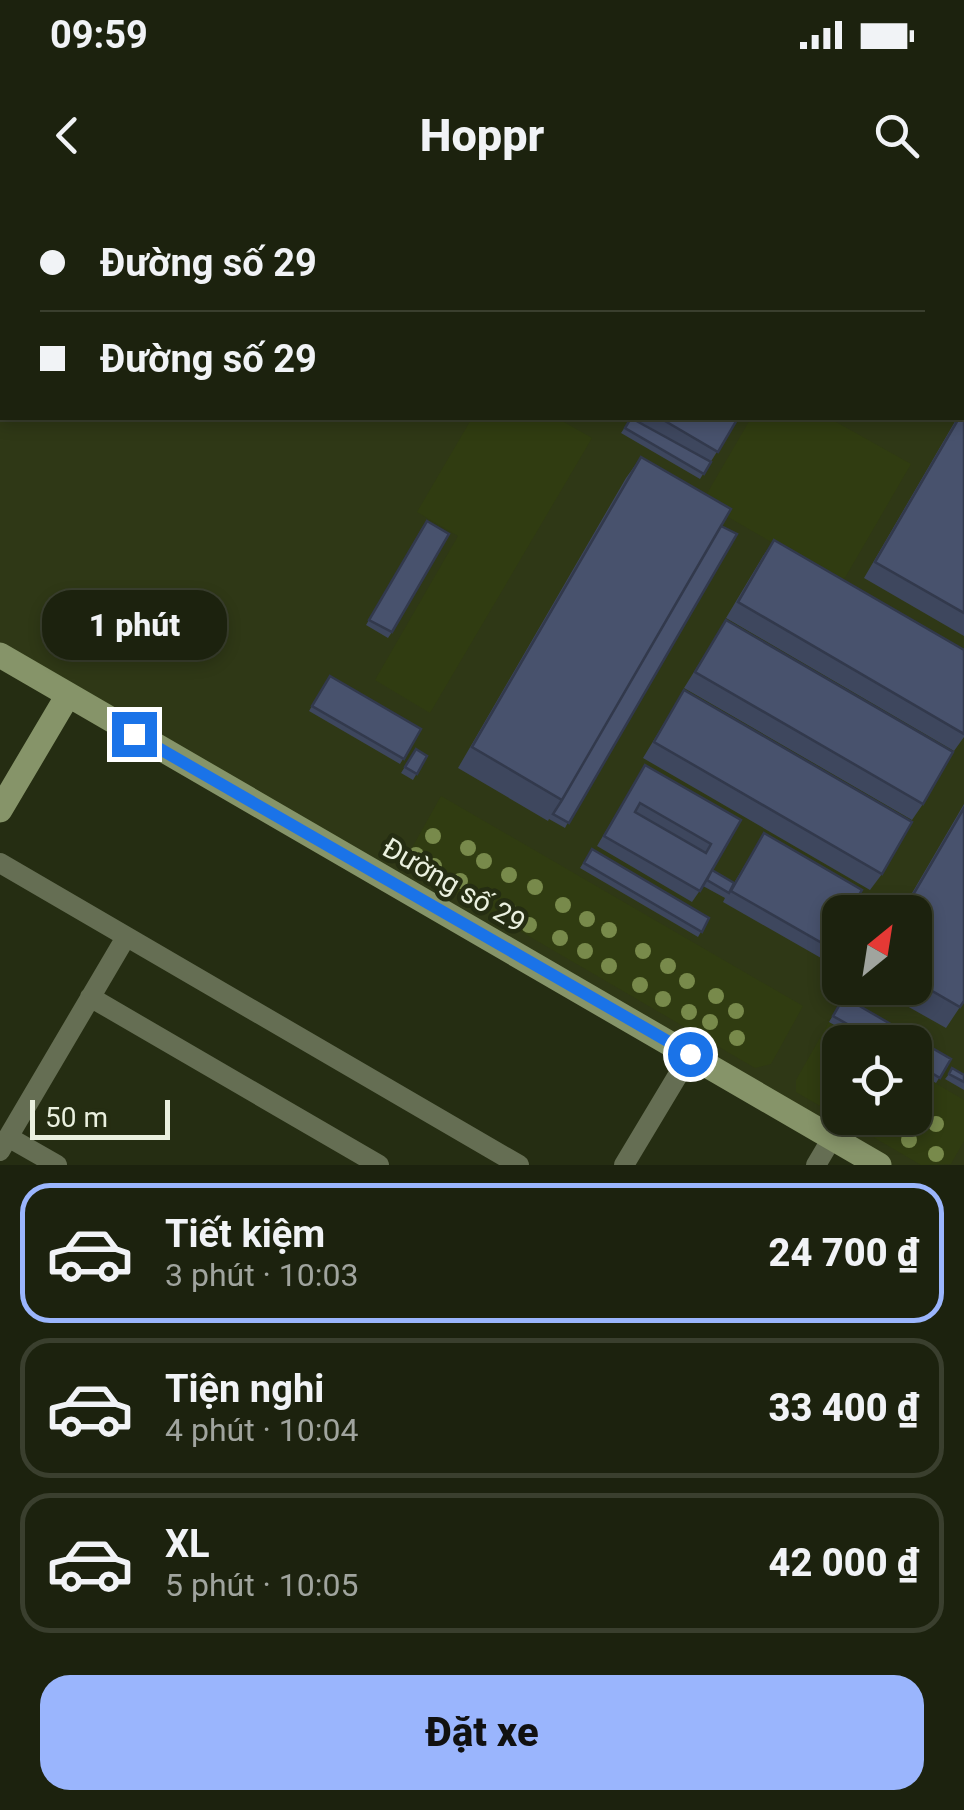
<!DOCTYPE html>
<html lang="vi">
<meta charset="utf-8">
<style>
:root{--surface:#1c220e;--page:#252a17;--text:#f1f3f6;--muted:#a0a49e;--line:#3a3f2e;--accent:#9ab5fd}
body{margin:0;font-family:Roboto,sans-serif;background:var(--page);color:var(--text);height:100vh;display:flex;flex-direction:column;font-size:38px;white-space:nowrap}
*{box-sizing:border-box;margin:0}
p{font-size:32px;color:var(--muted)}
.icon{flex:none;width:55px;height:55px;fill:none;stroke:currentColor;stroke-width:2;stroke-linecap:round;stroke-linejoin:round}
.map{position:relative;height:965px;overflow:hidden}
.details{display:flex;flex-direction:column;background:var(--surface);flex:1}
.details>*{flex:none}
.banner{position:absolute;left:0px;top:0px;width:965px;height:220px;box-shadow:0 5px 15px #0003,0 0 0 2px var(--line);display:grid;align-content:center;height:220px;padding:0 40px;background:var(--surface)}
.needle{width:65px;rotate:30deg}
.buttons{position:absolute;left:822px;top:695px;display:grid;gap:20px}
.buttons a{display:grid;place-items:center;width:110px;height:110px;border-radius:20px;background:var(--surface);box-shadow:0 5px 15px #0003,0 0 0 2px var(--line);font-size:50px}
.scale{position:absolute;left:30px;bottom:25px;width:140px;box-sizing:border-box;padding-left:10px;border:5px solid #eaf0df;border-top:0;font-size:28px;line-height:35px;white-space:nowrap;color:#eaf0df;-webkit-text-stroke:8px #252d12;paint-order:stroke}
.end{position:absolute;width:45px;height:45px;margin:-22px;border:12px solid #1a73e8;background:#fff;box-shadow:0 0 0 5px #fff}
.from{border-radius:50%}
.bubble{position:absolute;height:70px;border-radius:30px;background:var(--surface);box-shadow:0 5px 15px #0003,0 0 0 2px var(--line);font-size:32px;font-weight:800;line-height:70px;text-align:center}
.banner b{display:flex;align-items:center;gap:35px;height:95px;font-size:38px}
.banner b+b{border-top:2px solid var(--line)}
.banner i{width:25px;height:25px;background:var(--text)}
ul{padding:18px 0 0;list-style:none}
li{display:flex;align-items:center;gap:30px;height:140px;margin:0 20px 15px;padding:0 20px;border:5px solid var(--line);border-radius:30px}
li div{flex:1}
li b{display:block;font-size:38px}
li em{font-style:normal;font-weight:800}
li.active{border-color:var(--accent)}
li>.icon{width:90px;height:90px;stroke-width:1.5}
.primary-button{display:flex;gap:20px;margin-top:auto;padding:20px 40px}
.primary-button a{flex:1;height:115px;border-radius:30px;background:var(--accent);color:#111;font-size:40px;font-weight:800;line-height:115px;text-align:center}
.status{display:flex;justify-content:space-between;align-items:center;height:70px;padding:0 50px;background:var(--surface);direction:ltr}
.status svg{height:28px;fill:currentColor}
header{display:flex;justify-content:space-between;align-items:center;height:130px;padding:0 40px;background:var(--surface);font-size:45px;font-weight:800}
.map>svg:first-child{display:block}
.built{fill:#2f3816;fill-rule:evenodd}
.green{fill:#303c11}
.lines{fill:none;stroke-linecap:round;stroke-linejoin:round}
.street{stroke:#656e53;stroke-width:20}
.secondary{stroke:#869469;stroke-width:25}
.tree{fill:#788a4b}
.wall{fill:#3e475e}
.building{fill:#48526d;stroke:#32394c;stroke-width:2.5;fill-rule:evenodd}
.route{stroke:#1a73e8;stroke-width:12}
.labels{text-anchor:middle;dominant-baseline:central;stroke-width:9;stroke-linejoin:round;paint-order:stroke}
.street-label{font-size:28px;fill:#eaf0df;stroke:#252d12}
</style>
<div class="status"><b>09:59</b><svg viewBox="0 0 49 12"><path d="M0 12V9h3v3zM5 12V6h3v6zM10 12V3h3v9zM15 12V0h3v12zM26 1h20v11H26zM47 4h2v5h-2z"/></svg></div>
<header><svg class="icon" aria-label="back" viewBox="0 0 24 24"><path d="M15 5l-7 7 7 7"/></svg>Hoppr<svg class="icon" aria-label="search" viewBox="0 0 24 24"><circle cx="10" cy="10" r="6"/><path d="M15 15l6 6"/></svg></header>
<div class="map">
<svg width="964" height="965" viewBox="0 0 964 965">
<rect width="100%" height="100%" fill="#252d12"/>
<!-- built -->
<path class="built" d="M0 0H964V965H881L0 453ZM2 2H962V218H2ZM840 712H915V788H840ZM840 842H915V918H840Z"/>
<!-- green -->
<path class="green" d="M472 218H557L592 238 430 513 375 480 458 336 417 312Z
M751 218H829L911 264 842 383 702 302Z
M441 596 803 806 771 864 755 868 412 668 408 655Z
M829 822 865 842H840V918H915V871L964 900V941L951 964 921 965 796 892V880Z"/>
<g class="lines">
<!-- street -->
<path class="street" d="M0 663 519 965
M90 797 379 965
M8 937 57 965
M0 951 126 737
M624 965 690 855
M816 965 832 938"/>
<!-- secondary -->
<path class="secondary" d="M0 455 879 965
M0 610 68 495"/>
</g>
<!-- trees -->
<g class="tree">
<circle cx="433" cy="636" r="8"/>
<circle cx="468" cy="648" r="8"/>
<circle cx="416" cy="655" r="8"/>
<circle cx="484" cy="661" r="8"/>
<circle cx="434" cy="666" r="8"/>
<circle cx="509" cy="675" r="8"/>
<circle cx="460" cy="681" r="8"/>
<circle cx="535" cy="687" r="8"/>
<circle cx="482" cy="697" r="8"/>
<circle cx="563" cy="705" r="8"/>
<circle cx="509" cy="711" r="8"/>
<circle cx="587" cy="719" r="8"/>
<circle cx="529" cy="725" r="8"/>
<circle cx="609" cy="730" r="8"/>
<circle cx="560" cy="738" r="8"/>
<circle cx="585" cy="751" r="8"/>
<circle cx="643" cy="751" r="8"/>
<circle cx="609" cy="766" r="8"/>
<circle cx="668" cy="766" r="8"/>
<circle cx="687" cy="781" r="8"/>
<circle cx="640" cy="785" r="8"/>
<circle cx="716" cy="796" r="8"/>
<circle cx="663" cy="799" r="8"/>
<circle cx="736" cy="811" r="8"/>
<circle cx="689" cy="812" r="8"/>
<circle cx="710" cy="822" r="8"/>
<circle cx="737" cy="838" r="8"/>
<circle cx="936" cy="924" r="8"/>
<circle cx="885" cy="926" r="8"/>
<circle cx="909" cy="940" r="8"/>
<circle cx="936" cy="954" r="8"/>
</g>
<!-- wall -->
<path class="wall" d="M964 206V436L864 378 957 218H962Z
M631 218H738L700 279 621 233Z
M641 257 721 326 565 628 549 619 548 621 458 568 626 278Z
M423 326 392 432 388 438 366 425Z
M774 340 964 450V537L954 551 726 418 763 356Z
M726 420 923 604 912 620 684 488Z
M330 476 421 529 400 564 309 511Z
M684 490 882 674 870 690 643 558Z
M416 549 427 556 413 580 401 573Z
M645 565 741 620 712 670 734 683 764 633 829 747 821 758 723 702 725 698 703 686 692 702 597 646Z
M964 604V801L946 828 875 788H915V712H901Z
M592 649 709 718 698 737 580 668Z
M844 797 951 859 936 883 915 871V842H865L829 822Z
M949 874 964 875V890L945 879Z"/>
<!-- building -->
<path class="building" d="M619 0H724L722 2H617Z
M759 0H845L849 2H758Z
M962 89H964V135L962 138Z
M964 209V413L875 362 959 218H962Z
M631 218 711 262 704 274 625 228Z
M660 218H738L718 252Z
M641 257 731 309 562 600 472 547Z
M427 321 449 334 392 432 369 420Z
M721 326 737 334 569 623 553 614 562 600Z
M774 340 964 450V534L738 402Z
M726 420 953 552 923 604 695 472Z
M330 476 421 529 404 559 312 506Z
M684 490 912 622 882 674 654 542Z
M416 549 427 556 417 574 405 567Z
M645 565 741 620 700 691 604 636ZM640 603 711 644 706 653 635 612Z
M964 608V801L960 807 915 781V712H903Z
M764 633 862 690 849 712H840V728L829 747 731 691Z
M592 649 709 718 702 732 584 663Z
M712 670 734 683 729 693 707 680Z
M844 797 951 859 940 878 915 863V842H879L833 816Z
M952 868 964 875V882L949 874Z"/>
<g class="lines">
<!-- route -->
<path class="route" d="M134 534 690 854"/>
</g>
<g class="labels">
<!-- street labels -->
<g class="street-label">
<text transform="translate(454 685) rotate(30)">Đường số 29</text>
</g>
</g>
</svg>
<div class="buttons">
<a><svg class="needle" viewBox="-14 -14 28 28"><path d="M0-13l5 13h-10z" fill="#e53935"/><path d="M0 13l5-13h-10z" fill="#a0a49e"/></svg></a>
<a><svg class="icon" aria-label="locate" viewBox="0 0 24 24"><circle cx="12" cy="12" r="6"/><path d="M12 2v4M12 18v4M2 12h4M18 12h4"/></svg></a>
</div>
<div class="scale">50 m</div>
<i class="end from" style="left:690px;top:854px"></i>
<i class="end" style="left:134px;top:534px"></i>
<div class="bubble" style="left:42px;top:390px;width:185px">1 phút</div>
<div class="banner">
<b><i class="from"></i>Đường số 29</b>
<b><i></i>Đường số 29</b>
</div>
</div>
<section class="details">
<ul>
<li class="active"><svg class="icon" aria-label="car" viewBox="0 0 24 24"><path d="M5 17H2v-5l4-1 3-4h7l3 4 3 1v5h-3M9 17h6M6 11h13"/><circle cx="7" cy="17" r="2"/><circle cx="17" cy="17" r="2"/></svg><div><b>Tiết kiệm</b><p>3 phút · 10:03</p></div><em>24 700 ₫</em></li>
<li><svg class="icon" aria-label="car" viewBox="0 0 24 24"><path d="M5 17H2v-5l4-1 3-4h7l3 4 3 1v5h-3M9 17h6M6 11h13"/><circle cx="7" cy="17" r="2"/><circle cx="17" cy="17" r="2"/></svg><div><b>Tiện nghi</b><p>4 phút · 10:04</p></div><em>33 400 ₫</em></li>
<li><svg class="icon" aria-label="car" viewBox="0 0 24 24"><path d="M5 17H2v-5l4-1 3-4h7l3 4 3 1v5h-3M9 17h6M6 11h13"/><circle cx="7" cy="17" r="2"/><circle cx="17" cy="17" r="2"/></svg><div><b>XL</b><p>5 phút · 10:05</p></div><em>42 000 ₫</em></li>
</ul>
<div class="primary-button"><a>Đặt xe</a></div>
</section>
